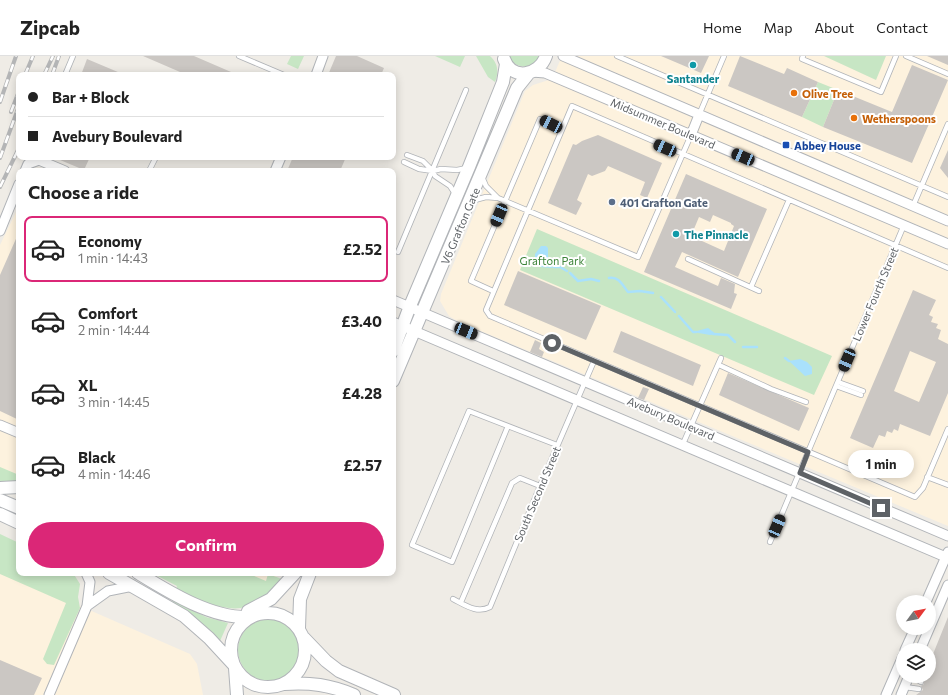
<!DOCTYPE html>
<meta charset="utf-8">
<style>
:root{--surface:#fff;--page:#f6f6f6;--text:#222;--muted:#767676;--line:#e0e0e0;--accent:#db2777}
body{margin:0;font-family:Commissioner,sans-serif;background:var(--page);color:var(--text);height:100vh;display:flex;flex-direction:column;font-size:15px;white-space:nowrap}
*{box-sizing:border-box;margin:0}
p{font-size:13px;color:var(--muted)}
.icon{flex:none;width:22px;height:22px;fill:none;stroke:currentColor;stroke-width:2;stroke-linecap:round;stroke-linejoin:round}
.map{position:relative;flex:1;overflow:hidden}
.drawer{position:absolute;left:16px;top:112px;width:380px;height:408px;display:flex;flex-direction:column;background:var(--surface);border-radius:8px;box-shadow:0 2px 10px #0003}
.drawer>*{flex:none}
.top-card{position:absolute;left:16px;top:16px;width:380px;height:88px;border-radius:8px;box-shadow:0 2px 10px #0003;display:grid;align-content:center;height:88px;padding:0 12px;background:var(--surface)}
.needle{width:26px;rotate:58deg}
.controls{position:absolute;left:896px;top:539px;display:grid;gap:8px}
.controls a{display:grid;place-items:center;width:40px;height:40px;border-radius:50%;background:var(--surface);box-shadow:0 2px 10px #0003;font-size:20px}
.end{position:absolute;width:18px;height:18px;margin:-9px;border:5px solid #5e6266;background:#fff;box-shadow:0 0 0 2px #fff}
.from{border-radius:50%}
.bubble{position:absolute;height:28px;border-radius:14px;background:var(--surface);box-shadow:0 2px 10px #0003;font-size:13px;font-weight:700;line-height:28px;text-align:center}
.car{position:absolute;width:12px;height:24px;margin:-12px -6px;border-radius:5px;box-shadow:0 0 3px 1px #0007;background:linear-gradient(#222 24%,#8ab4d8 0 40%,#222 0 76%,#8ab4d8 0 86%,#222 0)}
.top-card b{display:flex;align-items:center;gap:14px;height:38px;font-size:15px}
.top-card b+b{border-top:1px solid var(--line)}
.top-card i{width:10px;height:10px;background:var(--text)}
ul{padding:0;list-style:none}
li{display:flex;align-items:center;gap:12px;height:66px;margin:0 8px 6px;padding:0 4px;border:2px solid transparent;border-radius:8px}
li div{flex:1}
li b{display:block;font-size:15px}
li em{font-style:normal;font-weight:700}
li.active{border-color:var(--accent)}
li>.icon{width:36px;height:36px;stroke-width:1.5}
h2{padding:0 12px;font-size:18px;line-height:48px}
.button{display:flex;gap:8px;margin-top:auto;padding:8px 12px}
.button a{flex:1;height:46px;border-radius:24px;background:var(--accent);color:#fff;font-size:16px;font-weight:700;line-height:46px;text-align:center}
header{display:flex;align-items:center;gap:24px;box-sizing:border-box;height:56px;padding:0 20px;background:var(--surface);border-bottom:1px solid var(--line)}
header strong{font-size:19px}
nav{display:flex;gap:22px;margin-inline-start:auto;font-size:14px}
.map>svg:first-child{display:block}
.commercial{fill:#fdf2de}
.green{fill:#c7e6c4}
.water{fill:#a9e1fc}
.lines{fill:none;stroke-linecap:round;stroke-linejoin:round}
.stream{stroke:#a9e1fc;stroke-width:2.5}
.building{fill:#cbc7c3;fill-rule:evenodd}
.service-casing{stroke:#b1b4b8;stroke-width:6}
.minor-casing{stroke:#b1b4b8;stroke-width:11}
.tertiary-casing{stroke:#b1b4b8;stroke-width:14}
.service{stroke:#fff;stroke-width:4.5}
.minor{stroke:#fff;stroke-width:9}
.tertiary{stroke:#fff;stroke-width:12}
.rail-casing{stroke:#b4b5b6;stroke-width:4}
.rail{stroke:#fff;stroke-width:2.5;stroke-dasharray:8;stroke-linecap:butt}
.route{stroke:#5e6266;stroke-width:5}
.culture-dot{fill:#0f9aa8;stroke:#fff;stroke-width:1.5}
.food-dot{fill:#e8710a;stroke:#fff;stroke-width:1.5}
.transit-dot{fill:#1a4fb4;stroke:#fff;stroke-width:1.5}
.service-dot{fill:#5c6f8a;stroke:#fff;stroke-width:1.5}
.labels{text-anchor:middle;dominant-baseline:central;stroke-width:4;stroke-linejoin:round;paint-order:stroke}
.culture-label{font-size:11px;font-weight:bold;fill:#0d838f;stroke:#fff}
.food-label{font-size:11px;font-weight:bold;fill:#c56008;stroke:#fff;text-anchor:start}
.street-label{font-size:11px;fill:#5e6266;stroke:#fff}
.transit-label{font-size:11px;font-weight:bold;fill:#164399;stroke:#fff;text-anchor:start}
.service-label{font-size:11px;font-weight:bold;fill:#4e5e75;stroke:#fff;text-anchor:start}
.park-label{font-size:11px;fill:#3c8338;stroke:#fff}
</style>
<header>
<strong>Zipcab</strong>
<nav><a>Home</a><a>Map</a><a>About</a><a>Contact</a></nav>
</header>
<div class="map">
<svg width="948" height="639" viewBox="0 0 948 639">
<rect width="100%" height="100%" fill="#efece6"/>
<!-- commercial -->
<path class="commercial" d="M562 0H948V470L459 266 449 260 440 245 441 238 525 35 533 29 552 23Z
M19 150V423L0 415V189Z
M0 515 190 598 197 608 203 639H0Z
M244 517H278L272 529Z"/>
<!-- green -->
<path class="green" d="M291 0H304L298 13 287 8Z
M435 0H465L460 11Z
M476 0H490C498 7 499 16 495 26L488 21Z
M509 0H539C533 14 515 14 509 0Z
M824 0H886L876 24Z
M818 26 838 34 823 71 802 61Z
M537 173 832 300 814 339 520 214Z
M0 411 19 419V427L0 426Z
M0 478 19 487V517H73L80 528 78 541 80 552 54 609 47 608 43 603 66 547 0 518Z
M152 517H247L266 525 268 518 282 523C273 534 261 547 246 551 224 557 195 542 176 533L177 530Z
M173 544 206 561 228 567 220 585 171 548Z
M238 594a31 31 0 1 1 62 0a31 31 0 1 1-62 0Z"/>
<!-- water -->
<path class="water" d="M541 190H546L548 192V203L552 204 554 208 552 212 540 211 535 205V198Z
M708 272 716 278 710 279 693 276Z
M800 303 807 306 812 311V318L805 320 789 305Z"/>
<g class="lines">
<!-- stream -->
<path class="stream" d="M554 211H560L567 215
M570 217 578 225 591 223 599 225
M609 222C619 220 623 230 628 236L640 235 653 237
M661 241 675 256
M679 260 693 276H696
M713 278 728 279 735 286
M743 291H757
M785 302 789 305"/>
</g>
<!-- building -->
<path class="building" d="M143 0H194L238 19H187Z
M336 0H357L384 12 381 19H328Z
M661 0H709L701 17Z
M740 0 784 18 787 12 818 26 802 61 728 30Z
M927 0H948V9Z
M87 3 125 19H81Z
M912 9 948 24 912 107 823 71 838 34 892 56Z
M598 79 662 107 647 142 640 139 645 126 608 110 605 115 592 120 588 118 577 144 582 147 576 159 548 147 573 88 576 89 582 85Z
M948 94V122L940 112Z
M53 101H90L84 114Z
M293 101H346L340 115H287Z
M686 118 767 153 738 221 682 196 675 211 718 230 721 222 735 228 734 237 737 238 731 253 644 216ZM713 159 731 167V168L734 170 724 195 691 180 699 161 710 166Z
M19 176V364L0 355V219Z
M518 215 601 250 586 284 504 249Z
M913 234 936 244 929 259 933 261 931 266 938 268 936 272 941 274 938 283 948 288V337L930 380 900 368 898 375 894 373 892 377 887 375 885 381 879 379 873 392 850 382ZM910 295 936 306 919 346 894 335Z
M621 275 701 309 693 330 613 296Z
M535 284 541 287 539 293 544 296 542 301 530 296Z
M728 317 809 352 799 375 719 339Z
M643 331 649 333 644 344 638 342Z
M948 561V639H916L923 634 921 630 924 628V620H929V608Z
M0 604 42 622 34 639H0Z"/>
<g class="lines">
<defs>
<path id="service" d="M239 0 284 19
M617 0 948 141
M803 0 802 3 881 36 896 0
M906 0 948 18
M65 19 73 0
M699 59 724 0
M407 99 423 105 433 115 435 120 450 130 456 139
M404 106 419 113 433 115 441 113 457 114 467 112
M149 115 155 103
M482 121 486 130 498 142 638 201 691 79
M471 145 486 141 498 142
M913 150 948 68
M398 196 466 34
M688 203 759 235
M948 212 572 50 486 254 490 260 915 441 923 432 948 373
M751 231 789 144
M493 235 471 225 540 63 562 74
M719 309 771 333 806 346
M838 326 863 335
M836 330 861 339
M508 370 452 506 412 489 469 355 557 389
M682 390 721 302
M927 421 948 429
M770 486 904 169
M453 543C465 549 477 558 490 551L540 430 594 305
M461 546 512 427 520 422 540 430
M911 620 921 626
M905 631 919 633"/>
<path id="minor" d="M563 0 948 165
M532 16 545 17 948 188
M316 19 323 0
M691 79 699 59
M25 115 28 108 39 104 65 115
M275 115 281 101
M0 175 19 128
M393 244 948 480
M393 266 948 502
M0 369 19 377
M926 546 948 496
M87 550 108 535 133 530
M905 594 915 572
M920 594 948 529
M49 639 87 550 90 526 86 517
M886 639 903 600
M901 639 909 620"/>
<path id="tertiary" d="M504 3C512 25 539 20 546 0
M393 295 410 250 469 111 503 26 506 8
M393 325 517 32 529 17
M0 432 19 431
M0 444 19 452
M0 458 19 467
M109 517 184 560 209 582 233 608
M138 517C169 536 212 563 250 561
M248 555 271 543 295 517
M231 594a37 37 0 1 1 74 0a37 37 0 1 1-74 0Z
M299 572 300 543 310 517
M304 582 326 605 339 615 394 639
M235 612 237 639
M284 628C310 626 330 629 354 639"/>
</defs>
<!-- service casing -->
<use href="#service" class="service-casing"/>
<!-- minor casing -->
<use href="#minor" class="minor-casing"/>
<!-- tertiary casing -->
<use href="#tertiary" class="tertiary-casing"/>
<!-- service -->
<use href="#service" class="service"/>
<!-- minor -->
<use href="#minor" class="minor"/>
<!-- tertiary -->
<use href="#tertiary" class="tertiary"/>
<defs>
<path id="rail" d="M25 19 33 0
M44 19 53 0
M52 19 59 0
M0 46 16 0
M11 56 19 35
M0 102 19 50
M0 131 19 92"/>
</defs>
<!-- rail casing -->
<use href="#rail" class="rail-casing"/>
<!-- rail -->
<use href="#rail" class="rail"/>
</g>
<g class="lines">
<!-- route -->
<path class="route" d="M552 287 808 396 800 417 881 452"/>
</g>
<!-- markers -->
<g class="culture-dot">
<circle cx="693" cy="9" r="4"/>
<circle cx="676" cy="178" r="4"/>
</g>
<g class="food-dot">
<circle cx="794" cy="37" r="4"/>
<circle cx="854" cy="62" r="4"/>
</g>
<rect class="transit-dot" x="782" y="85" width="8" height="8" rx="2"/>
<circle class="service-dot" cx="612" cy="146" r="4"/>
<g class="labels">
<!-- culture labels -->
<g class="culture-label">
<text x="693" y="22">Santander</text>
<text x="684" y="178" text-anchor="start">The Pinnacle</text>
</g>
<!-- food labels -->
<g class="food-label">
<text x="802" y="37">Olive Tree</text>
<text x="862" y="62">Wetherspoons</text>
</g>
<!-- street labels -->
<g class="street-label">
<text transform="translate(663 67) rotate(23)">Midsummer Boulevard</text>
<text transform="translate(460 170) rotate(-67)">V6 Grafton Gate</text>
<text transform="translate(875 238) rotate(-67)">Lower Fourth Street</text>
<text transform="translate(671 362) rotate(23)">Avebury Boulevard</text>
<text transform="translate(537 438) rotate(-67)">South Second Street</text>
</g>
<!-- transit labels -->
<g class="transit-label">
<text x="794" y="89">Abbey House</text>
</g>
<!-- service labels -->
<g class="service-label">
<text x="620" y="146">401 Grafton Gate</text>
</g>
<!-- park labels -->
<g class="park-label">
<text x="552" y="204">Grafton Park</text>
</g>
</g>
</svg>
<div class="controls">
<a><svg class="needle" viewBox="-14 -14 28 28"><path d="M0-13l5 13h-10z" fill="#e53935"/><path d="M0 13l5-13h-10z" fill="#767676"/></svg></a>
<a><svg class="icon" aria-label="layers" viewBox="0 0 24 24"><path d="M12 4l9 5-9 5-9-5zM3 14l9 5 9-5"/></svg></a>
</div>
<i class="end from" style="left:552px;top:287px"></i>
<i class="end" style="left:881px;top:452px"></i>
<div class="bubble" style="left:848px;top:394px;width:66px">1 min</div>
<i class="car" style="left:551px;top:68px;rotate:297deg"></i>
<i class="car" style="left:665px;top:92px;rotate:294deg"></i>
<i class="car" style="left:743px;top:101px;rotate:293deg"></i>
<i class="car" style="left:499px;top:159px;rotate:203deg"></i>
<i class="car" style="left:466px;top:275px;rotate:112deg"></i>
<i class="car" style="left:847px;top:304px;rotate:203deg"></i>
<i class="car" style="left:777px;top:470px;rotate:23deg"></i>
<div class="top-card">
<b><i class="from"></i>Bar + Block</b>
<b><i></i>Avebury Boulevard</b>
</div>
<section class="drawer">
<h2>Choose a ride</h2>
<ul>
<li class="active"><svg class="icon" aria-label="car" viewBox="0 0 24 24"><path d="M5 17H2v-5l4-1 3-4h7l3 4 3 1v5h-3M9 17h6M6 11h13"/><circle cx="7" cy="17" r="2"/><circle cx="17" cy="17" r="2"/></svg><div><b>Economy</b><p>1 min · 14:43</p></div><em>£2.52</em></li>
<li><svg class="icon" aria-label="car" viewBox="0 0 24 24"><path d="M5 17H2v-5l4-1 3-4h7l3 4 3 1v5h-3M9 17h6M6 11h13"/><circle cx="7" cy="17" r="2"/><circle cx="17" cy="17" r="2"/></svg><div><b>Comfort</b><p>2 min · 14:44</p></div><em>£3.40</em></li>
<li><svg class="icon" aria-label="car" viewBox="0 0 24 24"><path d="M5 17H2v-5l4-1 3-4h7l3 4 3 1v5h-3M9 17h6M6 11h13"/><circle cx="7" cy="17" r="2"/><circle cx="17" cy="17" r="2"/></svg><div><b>XL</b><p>3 min · 14:45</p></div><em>£4.28</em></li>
<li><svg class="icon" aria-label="car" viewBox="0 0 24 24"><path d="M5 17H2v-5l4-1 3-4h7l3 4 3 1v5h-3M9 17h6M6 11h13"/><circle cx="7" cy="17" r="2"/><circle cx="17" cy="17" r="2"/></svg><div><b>Black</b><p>4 min · 14:46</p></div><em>£2.57</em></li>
</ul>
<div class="button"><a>Confirm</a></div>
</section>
</div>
